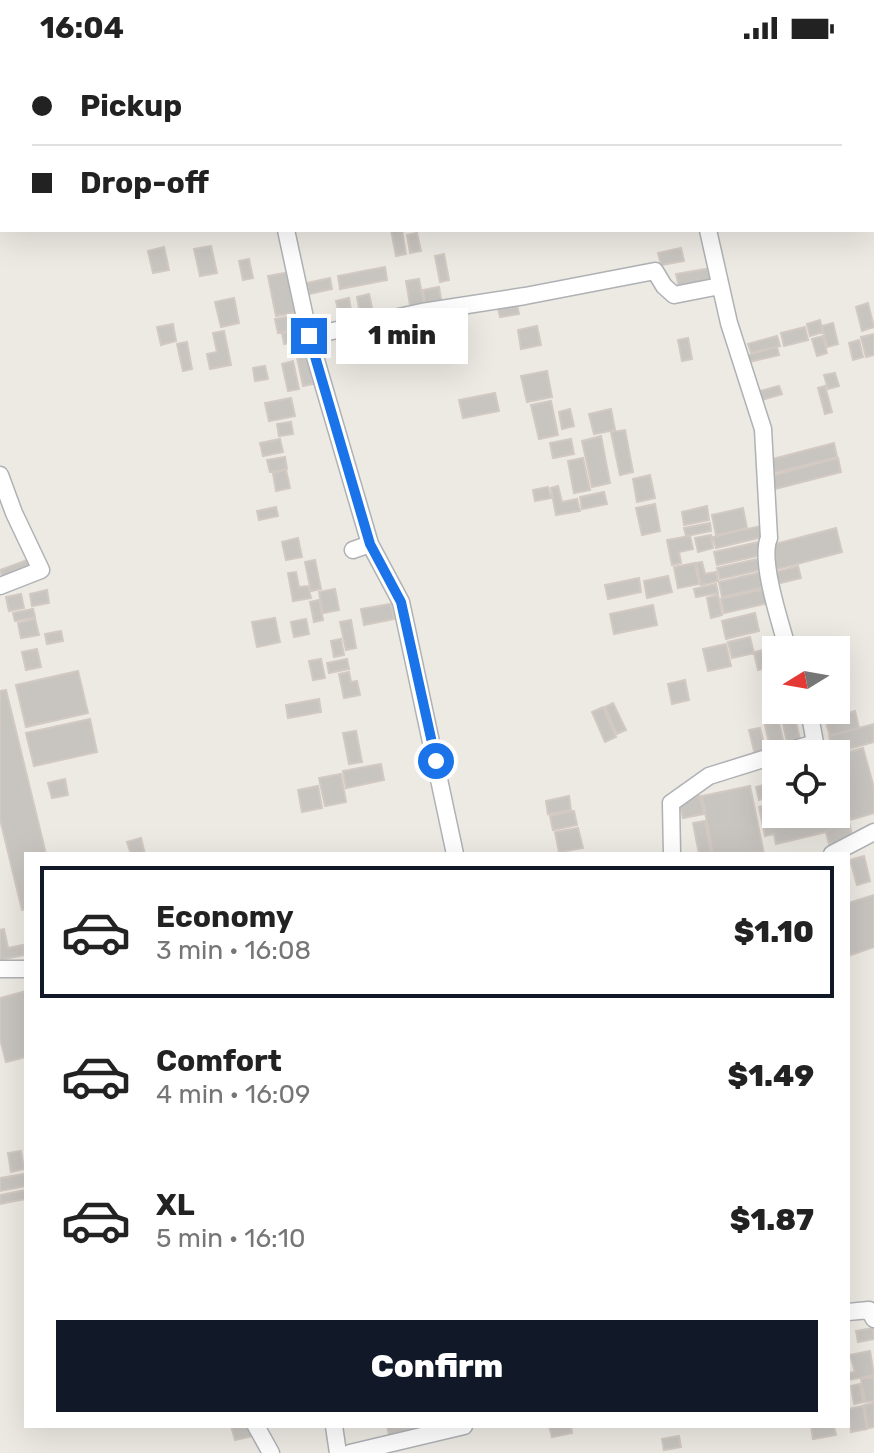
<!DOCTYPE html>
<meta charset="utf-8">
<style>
:root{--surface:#fff;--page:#f2f2f2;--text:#222;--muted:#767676;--line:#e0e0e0;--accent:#111827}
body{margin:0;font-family:Rubik,sans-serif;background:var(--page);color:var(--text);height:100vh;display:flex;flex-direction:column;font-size:30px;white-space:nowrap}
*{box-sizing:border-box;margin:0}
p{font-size:26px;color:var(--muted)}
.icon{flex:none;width:44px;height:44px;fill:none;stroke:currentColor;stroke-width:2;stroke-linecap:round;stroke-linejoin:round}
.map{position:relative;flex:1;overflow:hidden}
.sheet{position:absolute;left:24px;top:796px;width:826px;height:576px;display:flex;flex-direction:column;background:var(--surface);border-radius:0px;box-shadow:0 8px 32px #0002}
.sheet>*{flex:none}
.top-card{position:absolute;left:0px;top:0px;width:874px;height:176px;box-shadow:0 8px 32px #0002;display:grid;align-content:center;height:176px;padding:0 32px;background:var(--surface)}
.needle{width:52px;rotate:259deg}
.buttons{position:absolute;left:762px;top:580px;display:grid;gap:16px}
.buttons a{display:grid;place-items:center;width:88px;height:88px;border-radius:0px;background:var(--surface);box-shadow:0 8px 32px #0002;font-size:40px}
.end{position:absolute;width:36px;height:36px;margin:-18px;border:10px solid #1a73e8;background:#fff;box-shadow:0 0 0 4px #fff}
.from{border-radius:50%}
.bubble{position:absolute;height:56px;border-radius:0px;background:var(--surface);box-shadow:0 8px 32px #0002;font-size:26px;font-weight:800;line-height:56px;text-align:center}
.top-card b{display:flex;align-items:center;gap:28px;height:76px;font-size:30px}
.top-card b+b{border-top:2px solid var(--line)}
.top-card i{width:20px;height:20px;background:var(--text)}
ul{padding:14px 0 0;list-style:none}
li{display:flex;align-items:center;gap:24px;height:132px;margin:0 16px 12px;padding:0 16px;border:4px solid transparent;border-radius:0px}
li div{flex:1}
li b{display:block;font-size:30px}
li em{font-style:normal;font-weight:800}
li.active{border-color:var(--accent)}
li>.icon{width:72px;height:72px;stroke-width:1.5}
.primary-button{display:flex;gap:16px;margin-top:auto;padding:16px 32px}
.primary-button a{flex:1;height:92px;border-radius:0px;background:var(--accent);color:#fff;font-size:32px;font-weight:800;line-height:92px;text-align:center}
.status{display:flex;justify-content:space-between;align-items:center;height:56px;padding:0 40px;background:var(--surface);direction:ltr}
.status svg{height:22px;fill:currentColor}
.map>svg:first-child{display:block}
.building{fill:#c8c4c0;stroke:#d2c9c2;stroke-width:2}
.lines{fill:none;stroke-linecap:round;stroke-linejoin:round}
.street-casing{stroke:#afb2b5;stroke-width:19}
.street{stroke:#fff;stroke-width:16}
.route{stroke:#1a73e8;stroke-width:10}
</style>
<div class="status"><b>16:04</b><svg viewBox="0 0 49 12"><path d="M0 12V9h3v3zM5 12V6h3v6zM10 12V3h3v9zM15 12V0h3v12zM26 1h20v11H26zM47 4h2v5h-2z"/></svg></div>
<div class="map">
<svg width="874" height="1397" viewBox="0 0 874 1397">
<rect width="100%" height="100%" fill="#ede9e3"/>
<!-- building -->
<path class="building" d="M391 174H402L406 198 396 200Z
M417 177 421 195 410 197 407 179Z
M211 190 217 217 200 220 194 193Z
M164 191 169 214 153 217 148 195Z
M681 192 684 205 661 209 658 197Z
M444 198 449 224 440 226 435 200Z
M249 203 253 222 243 224 239 205Z
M385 211 387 224 340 233 338 220Z
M712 212 714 224 679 231 676 218Z
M290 216 298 256 276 260 268 220Z
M330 222 332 233 309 238 307 227Z
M419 223 425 253 411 255 406 225Z
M439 231 442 249 426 253 423 234Z
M369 238 374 261 361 263 357 241Z
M234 242 239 267 221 271 215 246Z
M349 242 353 266 341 268 336 245Z
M516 244 519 258 500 261 497 248Z
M868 247 874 271 862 275 856 251Z
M450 255 457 287 445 290 439 257Z
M459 255 465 285 458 286 452 256Z
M296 259 299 273 278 277 275 263Z
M820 264 823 276 810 280 807 268Z
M833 267 838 288 827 291 822 270Z
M173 268 176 285 161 289 157 271Z
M537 270 541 289 521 293 518 274Z
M805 271 808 284 784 290 781 277Z
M303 273 305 284 284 288 282 277Z
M224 275 231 309 210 313 207 298 217 296 213 277Z
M874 278V299L866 301 861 281Z
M777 280 780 290 751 297 748 288Z
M823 280 827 297 817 300 812 283Z
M688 282 692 303 682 305 678 284Z
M859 284 863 301 853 304 849 287Z
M187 286 192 313 183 315 177 288Z
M777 291 779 299 745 307 743 300Z
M308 300 313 328 303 330 297 302Z
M293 305 299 333 288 335 282 308Z
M265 310 268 323 255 325 253 312Z
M547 315 552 341 527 346 521 320Z
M835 317 839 330 828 333 824 319Z
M779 330 782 338 762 344 760 335Z
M825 330 832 356 825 358 818 332Z
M495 337 499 355 463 362 459 344Z
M291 342 295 360 269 365 265 347Z
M551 345 558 379 539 383 531 349Z
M570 353 574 370 562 373 559 356Z
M611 353 615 374 594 378 589 358Z
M291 366 293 378 279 380 277 368Z
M625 374 633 416 620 419 611 376Z
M601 380 610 427 592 431 582 385Z
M280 383 283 396 263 400 260 387Z
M571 383 574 398 553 402 550 387Z
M834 387 837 401 773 417 769 404Z
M285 401 287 413 270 416 267 404Z
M583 402 590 434 574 437 568 405Z
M838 402 841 416 775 433 771 420Z
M286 414 290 432 276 435 273 417Z
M650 419 655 442 637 446 633 423Z
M558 430 562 446 577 443 580 455 556 459 551 432Z
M548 431 551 442 535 445 533 434Z
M604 436 607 448 582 453 580 441Z
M655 448 660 475 642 479 636 452Z
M707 450 709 464 684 469 682 456Z
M276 451 278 460 259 464 257 455Z
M743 452 747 472 716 479 712 459Z
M710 467 711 475 686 480 684 472Z
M765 469 767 480 716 492 713 481Z
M836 472 842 496 774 514 768 490Z
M711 479 713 492 698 496 695 482Z
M690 480 693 493 679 496 681 507 672 509 667 484Z
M298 482 302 501 286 504 282 486Z
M763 485 766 498 717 509 714 496Z
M766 501 768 512 720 523 717 512Z
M27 504 31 515 4 525 0 514Z
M315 504 321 533 311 535 305 506Z
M702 506 705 518 716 516 718 525 701 529 696 507Z
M695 507 699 528 678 532 674 511Z
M798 510 801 522 772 529 769 518Z
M766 515 769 530 722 541 719 526Z
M296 516 299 531 308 530 311 542 293 545 288 517Z
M668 520 672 536 647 542 644 525Z
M639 522 641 536 608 543 605 529Z
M716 528 718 537 696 541 694 533Z
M769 532 773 546 724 557 721 543Z
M335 533 339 554 323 557 319 536Z
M47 534 49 547 32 550 30 538Z
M21 538 24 552 9 555 6 541Z
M718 539 722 559 711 562 707 542Z
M319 544 323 564 314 566 310 546Z
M391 548 394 563 364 569 361 553Z
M653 549 657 569 614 578 610 558Z
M33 553 35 561 15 565 13 557Z
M755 557 759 575 726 583 722 565Z
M275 562 280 586 257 591 252 566Z
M35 563 39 579 21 582 18 567Z
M306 563 309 578 294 581 291 566Z
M351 564 356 592 346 594 340 566Z
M61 575 63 585 47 588 45 578Z
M750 581 754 597 732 602 728 586Z
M341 583 344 599 334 601 331 585Z
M726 588 731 610 708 615 703 593Z
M782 590 783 594H776V610L758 614 754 596Z
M37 593 41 611 26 614 22 596Z
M321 603 325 622 313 624 309 605Z
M347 603 349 613 329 617 327 607Z
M78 615 88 657 26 671 16 629Z
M349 616 351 626 357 625 360 639 344 642 339 618Z
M685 624 689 644 672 648 668 628Z
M6 634 46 798H26V853L22 854 0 763V635Z
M319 643 321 656 288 662 286 649Z
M613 647 626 674 617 678 605 651Z
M603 651 616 681 605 686 592 656Z
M780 654H793L801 688 788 691Z
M855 655 859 672 830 680 825 663Z
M777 657 785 693 771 696 763 660Z
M90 663 97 696 34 710 26 677Z
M874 668V686L834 697 829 680Z
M760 672 767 700 756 703 749 674Z
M356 675 362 706 349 708 343 677Z
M863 692 874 732V757L850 764 836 711V699Z
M381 708 384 724 346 732 343 715Z
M341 718 346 746 325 750 319 722Z
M65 723 68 739 52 742 48 727Z
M776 726V740L759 744 756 731Z
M318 730 322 752 302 756 298 734Z
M750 730 764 798H713L702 740Z
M841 731 853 783 829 788 826 776 776 788 774 778 765 780 759 751 776 746V758H836V733Z
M569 740 571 754 548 758 546 745Z
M700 740 704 758 683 762 679 744Z
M574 755 577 769 553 774 550 760Z
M705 765 711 798H699L693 767Z
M578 772 583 792 559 796 555 776Z
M141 782 145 798H131L127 786Z
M864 800 870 825 857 829 850 804Z
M874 839V891L848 900V847Z
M4 873 8 892 23 889 24 899 0 904V874Z
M26 935V1001L6 1006 0 983V942Z
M21 1095 24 1113 11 1116 8 1097Z
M24 1118 26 1130 0 1135V1122Z
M26 1134V1143L0 1148V1139Z
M873 1272 874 1283 858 1286 856 1275Z
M870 1295 874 1319 848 1324V1317L855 1316 850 1299Z
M874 1321V1345L865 1346 861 1323Z
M860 1328 863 1346 854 1348 851 1330Z
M874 1347V1371L868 1372 864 1349Z
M863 1350 867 1373 851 1376 848 1353Z
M231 1370H250L253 1380 235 1384Z
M387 1370H418L419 1373 389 1379Z
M549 1370H571L572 1377 552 1381Z
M811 1370H834L836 1379 813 1383Z
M679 1380 681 1391 664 1394 662 1383Z"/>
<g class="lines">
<defs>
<path id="street" d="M247 0V2
M681 0V2
M872 63H874
M286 174 309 280 370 488 353 494
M708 174 729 267 763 373 769 482C759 504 781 569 788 594
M309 280 422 256 525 240 655 215 664 230 674 239 720 230
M0 419 14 457 41 514 0 530
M370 488 401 546 455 798
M778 698 815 687 809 654
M672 798 671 747 709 720 776 699
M832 798 874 776
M0 913H26
M848 1256 869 1254 874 1263
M256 1370 271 1397
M334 1370 338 1397
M350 1397 464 1370"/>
</defs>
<!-- street casing -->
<use href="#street" class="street-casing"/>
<!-- street -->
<use href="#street" class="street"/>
</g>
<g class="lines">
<!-- route -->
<path class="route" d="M309 280 370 488 401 546 436 705"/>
</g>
</svg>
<div class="buttons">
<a><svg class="needle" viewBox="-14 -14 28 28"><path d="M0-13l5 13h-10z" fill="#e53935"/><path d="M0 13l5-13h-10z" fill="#767676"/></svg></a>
<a><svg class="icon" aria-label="locate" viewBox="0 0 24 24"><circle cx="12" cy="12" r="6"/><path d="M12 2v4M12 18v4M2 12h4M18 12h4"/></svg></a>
</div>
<i class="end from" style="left:436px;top:705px"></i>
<i class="end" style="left:309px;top:280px"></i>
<div class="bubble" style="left:336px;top:252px;width:132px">1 min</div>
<div class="top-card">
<b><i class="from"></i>Pickup</b>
<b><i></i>Drop-off</b>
</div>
<section class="sheet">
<ul>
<li class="active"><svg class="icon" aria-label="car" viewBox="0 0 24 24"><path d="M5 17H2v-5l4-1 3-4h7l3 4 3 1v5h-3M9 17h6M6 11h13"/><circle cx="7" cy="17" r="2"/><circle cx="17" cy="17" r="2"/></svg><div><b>Economy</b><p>3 min · 16:08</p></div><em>$1.10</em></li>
<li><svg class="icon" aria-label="car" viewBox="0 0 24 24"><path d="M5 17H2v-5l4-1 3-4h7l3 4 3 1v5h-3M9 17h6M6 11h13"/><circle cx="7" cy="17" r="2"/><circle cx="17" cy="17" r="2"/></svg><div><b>Comfort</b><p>4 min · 16:09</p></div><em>$1.49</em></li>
<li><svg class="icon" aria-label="car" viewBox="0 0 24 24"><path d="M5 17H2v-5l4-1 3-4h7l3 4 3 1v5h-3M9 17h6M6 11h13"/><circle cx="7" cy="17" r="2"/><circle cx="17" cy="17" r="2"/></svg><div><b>XL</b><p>5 min · 16:10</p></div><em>$1.87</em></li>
</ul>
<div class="primary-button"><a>Confirm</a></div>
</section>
</div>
